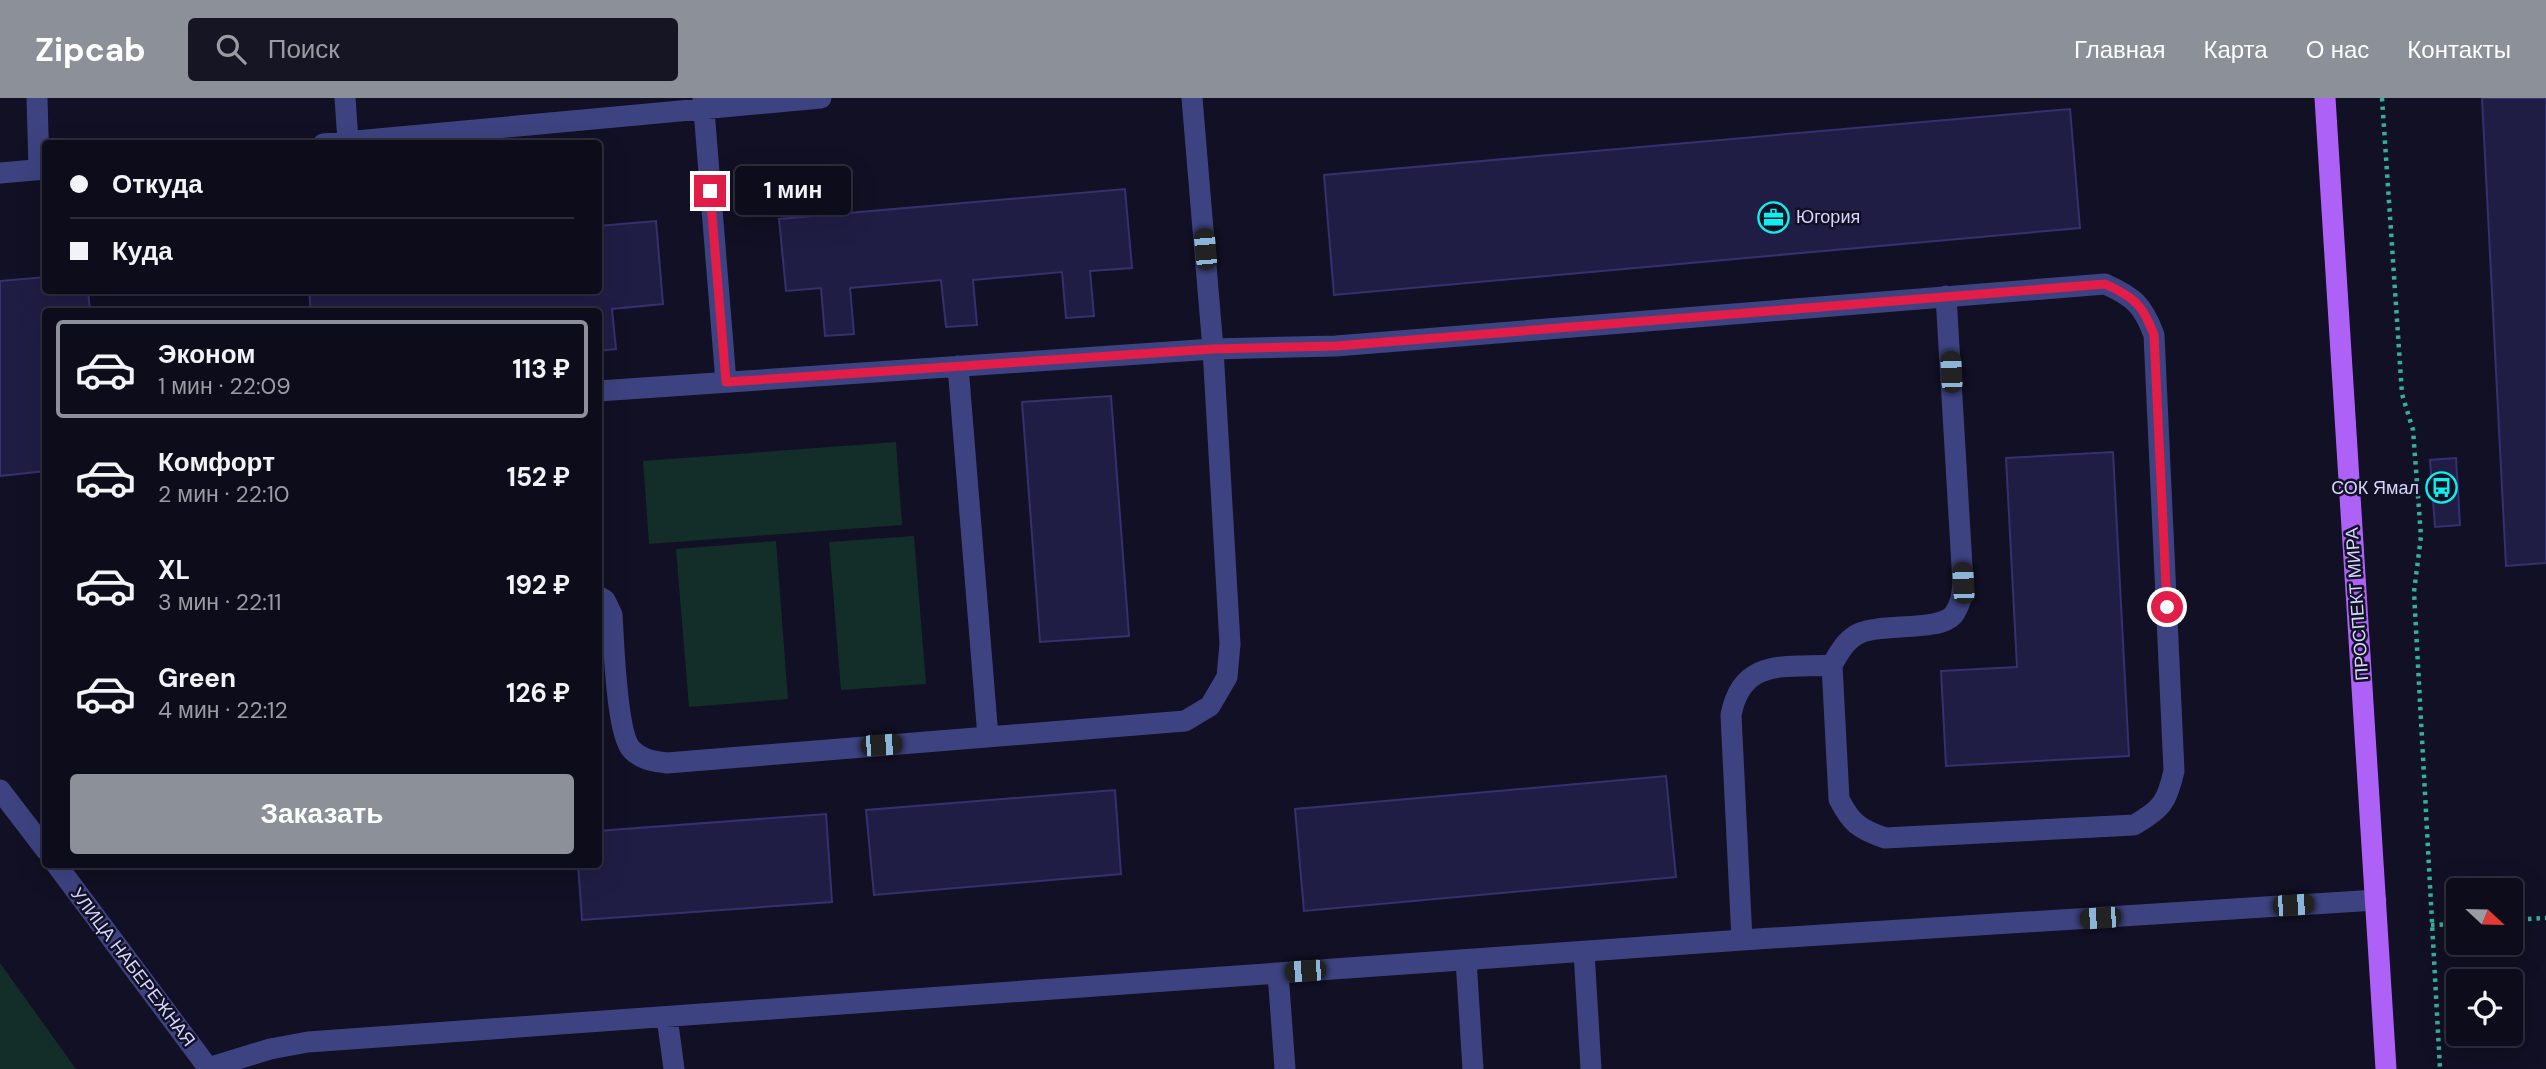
<!DOCTYPE html>
<html lang="ru">
<meta charset="utf-8">
<style>
:root{--surface:#0d0c1b;--page:#161524;--text:#f1f3f6;--muted:#9a9ba3;--line:#2d2c3a;--accent:#8c9099}
body{margin:0;font-family:"DM Sans",sans-serif;background:var(--page);color:var(--text);height:100vh;display:flex;flex-direction:column;font-size:26px;white-space:nowrap}
*{box-sizing:border-box;margin:0}
p{font-size:23px;color:var(--muted)}
.icon{flex:none;width:38px;height:38px;fill:none;stroke:currentColor;stroke-width:2;stroke-linecap:round;stroke-linejoin:round}
.map{position:relative;flex:1;overflow:hidden}
.side{position:absolute;left:42px;top:210px;width:560px;height:560px;display:flex;flex-direction:column;background:var(--surface);border-radius:7px;box-shadow:0 7px 28px #0002,0 0 0 2px var(--line)}
.side>*{flex:none}
.hud{position:absolute;left:42px;top:42px;width:560px;height:154px;border-radius:7px;box-shadow:0 7px 28px #0002,0 0 0 2px var(--line);display:grid;align-content:center;height:154px;padding:0 28px;background:var(--surface)}
.needle{width:46px;rotate:112deg}
.fabs{position:absolute;left:2446px;top:780px;display:grid;gap:14px}
.fabs a{display:grid;place-items:center;width:77px;height:77px;border-radius:7px;background:var(--surface);box-shadow:0 7px 28px #0002,0 0 0 2px var(--line);font-size:35px}
.end{position:absolute;width:32px;height:32px;margin:-16px;border:9px solid #e11d48;background:#fff;box-shadow:0 0 0 4px #fff}
.from{border-radius:50%}
.bubble{position:absolute;height:49px;border-radius:7px;background:var(--surface);box-shadow:0 7px 28px #0002,0 0 0 2px var(--line);font-size:23px;font-weight:700;line-height:49px;text-align:center}
.car{position:absolute;width:21px;height:42px;margin:-21px -10px;border-radius:9px;box-shadow:0 0 5px 2px #0007;background:linear-gradient(#222 24%,#8ab4d8 0 40%,#222 0 76%,#8ab4d8 0 86%,#222 0)}
.hud b{display:flex;align-items:center;gap:24px;height:66px;font-size:26px}
.hud b+b{border-top:2px solid var(--line)}
.hud i{width:18px;height:18px;background:var(--text)}
ul{padding:12px 0 0;list-style:none}
li{display:flex;align-items:center;gap:21px;height:98px;margin:0 14px 10px;padding:0 14px;border:4px solid transparent;border-radius:7px}
li div{flex:1}
li b{display:block;font-size:26px}
li em{font-style:normal;font-weight:700}
li.selected{border-color:var(--accent)}
li>.icon{width:63px;height:63px;stroke-width:1.5}
.action{display:flex;gap:14px;margin-top:auto;padding:14px 28px}
.action a{flex:1;height:80px;border-radius:7px;background:var(--accent);color:#fff;font-size:28px;font-weight:700;line-height:80px;text-align:center}
header{display:flex;align-items:center;gap:42px;box-sizing:border-box;height:98px;padding:0 35px;background:var(--accent);color:#fff}
header strong{font-size:33px}
nav{display:flex;gap:38px;margin-inline-start:auto;font-size:24px}
.search{width:490px;height:63px;background:var(--page);display:flex;align-items:center;gap:18px;box-sizing:border-box;padding:0 24px;border-radius:7px;color:var(--muted);font-size:26px}
.map>svg:first-child{display:block}
.green{fill:#132d29}
.building{fill:#201d44;stroke:#35306f;stroke-width:2}
.lines{fill:none;stroke-linecap:round;stroke-linejoin:round}
.path{stroke:#35b09a;stroke-width:4.5;stroke-dasharray:3.5 5;stroke-linecap:butt}
.minor{stroke:#3d4380;stroke-width:21}
.major{stroke:#ad61f7;stroke-width:21}
.route{stroke:#e11d48;stroke-width:9}
.labels{text-anchor:middle;dominant-baseline:central;stroke-width:5;stroke-linejoin:round;paint-order:stroke}
.poi-label{font-size:18px;fill:#d5d5fd;stroke:#111024;text-anchor:start}
.street-label{font-size:18px;fill:#d5d5fd;stroke:#111024}
</style>
<header>
<strong>Zipcab</strong>
<div class="search"><svg class="icon" aria-label="search" viewBox="0 0 24 24"><circle cx="10" cy="10" r="6"/><path d="M15 15l6 6"/></svg>Поиск</div>
<nav><a>Главная</a><a>Карта</a><a>О нас</a><a>Контакты</a></nav>
</header>
<div class="map">
<svg width="2546" height="971" viewBox="0 0 2546 971">
<rect width="100%" height="100%" fill="#111024"/>
<!-- green -->
<path class="green" d="M896 344 902 427 649 446 643 363Z
M598 365 604 443H598Z
M914 438 926 586 841 592 829 444Z
M776 443 788 601 689 609 676 451Z
M0 865 76 971H0Z"/>
<!-- building -->
<path class="building" d="M2482 0H2546V465L2506 468Z
M2070 11 2080 130 1334 197 1324 77Z
M1125 91 1132 170 1090 173 1094 218 1066 220 1062 174 973 182 977 227 946 229 941 182 850 190 854 236 825 238 821 190 786 193 779 121Z
M656 123 663 206 612 211 616 251 598 253V214H590L589 212 311 214 309 192H598V128Z
M46 179V192H88L90 214H46V373L0 378V183Z
M1111 298 1129 538 1040 544 1022 304Z
M2113 354 2129 658 1946 668 1941 573 2017 569 2006 360Z
M2456 360 2460 427 2435 429 2430 362Z
M1666 678 1676 779 1304 813 1295 711Z
M1115 692 1121 776 874 797 866 712Z
M826 716 832 804 582 822 578 766H598V733Z"/>
<g class="lines">
<!-- path -->
<path class="path" d="M2382 0 2402 296 2413 332 2421 438 2414 494 2440 971
M2511 822 2546 820
M2431 827 2459 826"/>
<!-- minor -->
<path class="minor" d="M37 0 39 71
M345 0 348 43
M703 0 726 284
M1192 0 1213 251 1336 248 2105 186C2134 199 2143 207 2154 237L2174 673C2167 704 2162 711 2134 727L1885 740C1859 731 1851 725 1839 701L1832 567C1785 570 1742 559 1731 617L1742 842
M323 46 821 0
M0 75 46 71
M958 268 988 639
M598 293 1213 251 1230 546 1227 579 1210 608 1185 623 667 665C653 663 642 662 632 652 616 636 614 544 612 517L605 502 598 498
M1832 567C1839 555 1846 541 1860 535 1882 525 1941 534 1954 516 1961 506 1962 496 1963 485L1946 198
M0 692 46 752
M56 766 209 971
M1584 854 1591 971
M1466 862 1473 971
M1278 875 1285 971
M667 919 674 971
M208 970 270 951 308 944 1742 842 2376 802"/>
<!-- major -->
<path class="major" d="M2325 0 2386 971"/>
</g>
<g class="lines">
<!-- route -->
<path class="route" d="M710 93 726 284 1213 251 1336 248 2105 186C2134 199 2143 207 2154 237L2167 509"/>
</g>
<!-- icons -->
<defs>
<symbol id="office-ring" viewBox="-11 -11 22 22"><circle r="9.5" fill="#111024" stroke="#0cf1ed" stroke-width="1.5"/><path d="M-6-3h4V-5.5h4V-3h4V5H-6ZM-1-4.5V-3h2v-1.5ZM-6 0V1H6V0Z" fill="#0cf1ed"/></symbol>
<symbol id="bus-ring" viewBox="-11 -11 22 22"><circle r="9.5" fill="#111024" stroke="#0cf1ed" stroke-width="1.5"/><path d="M-5-6H5V4H4V6H2V4H-2V6H-4V4H-5ZM-3.5-4V0h7V-4ZM-3.5 1.2v1.5H-2V1.2ZM2 1.2v1.5H3.5V1.2Z" fill="#0cf1ed"/></symbol>
</defs>
<g fill-rule="evenodd">
<use href="#office-ring" x="1756" y="102" width="35" height="35"/>
<use href="#bus-ring" x="2424" y="372" width="35" height="35"/>
</g>
<g class="labels">
<!-- poi labels -->
<g class="poi-label">
<text x="1796" y="119">Югория</text>
<text x="2419" y="390" text-anchor="end">СОК Ямал</text>
</g>
<!-- street labels -->
<g class="street-label">
<text transform="translate(2357 506) rotate(-94)">ПРОСПЕКТ МИРА</text>
<text transform="translate(133 869) rotate(53)">УЛИЦА НАБЕРЕЖНАЯ</text>
</g>
</g>
</svg>
<div class="fabs">
<a><svg class="needle" viewBox="-14 -14 28 28"><path d="M0-13l5 13h-10z" fill="#e53935"/><path d="M0 13l5-13h-10z" fill="#9a9ba3"/></svg></a>
<a><svg class="icon" aria-label="locate" viewBox="0 0 24 24"><circle cx="12" cy="12" r="6"/><path d="M12 2v4M12 18v4M2 12h4M18 12h4"/></svg></a>
</div>
<i class="end from" style="left:2167px;top:509px"></i>
<i class="end" style="left:710px;top:93px"></i>
<div class="bubble" style="left:735px;top:68px;width:116px">1 мин</div>
<i class="car" style="left:1205px;top:151px;rotate:355deg"></i>
<i class="car" style="left:1951px;top:274px;rotate:357deg"></i>
<i class="car" style="left:1963px;top:485px;rotate:357deg"></i>
<i class="car" style="left:881px;top:647px;rotate:86deg"></i>
<i class="car" style="left:2293px;top:807px;rotate:86deg"></i>
<i class="car" style="left:2100px;top:820px;rotate:266deg"></i>
<i class="car" style="left:1305px;top:873px;rotate:266deg"></i>
<div class="hud">
<b><i class="from"></i>Откуда</b>
<b><i></i>Куда</b>
</div>
<section class="side">
<ul>
<li class="selected"><svg class="icon" aria-label="car" viewBox="0 0 24 24"><path d="M5 17H2v-5l4-1 3-4h7l3 4 3 1v5h-3M9 17h6M6 11h13"/><circle cx="7" cy="17" r="2"/><circle cx="17" cy="17" r="2"/></svg><div><b>Эконом</b><p>1 мин · 22:09</p></div><em>113 ₽</em></li>
<li><svg class="icon" aria-label="car" viewBox="0 0 24 24"><path d="M5 17H2v-5l4-1 3-4h7l3 4 3 1v5h-3M9 17h6M6 11h13"/><circle cx="7" cy="17" r="2"/><circle cx="17" cy="17" r="2"/></svg><div><b>Комфорт</b><p>2 мин · 22:10</p></div><em>152 ₽</em></li>
<li><svg class="icon" aria-label="car" viewBox="0 0 24 24"><path d="M5 17H2v-5l4-1 3-4h7l3 4 3 1v5h-3M9 17h6M6 11h13"/><circle cx="7" cy="17" r="2"/><circle cx="17" cy="17" r="2"/></svg><div><b>XL</b><p>3 мин · 22:11</p></div><em>192 ₽</em></li>
<li><svg class="icon" aria-label="car" viewBox="0 0 24 24"><path d="M5 17H2v-5l4-1 3-4h7l3 4 3 1v5h-3M9 17h6M6 11h13"/><circle cx="7" cy="17" r="2"/><circle cx="17" cy="17" r="2"/></svg><div><b>Green</b><p>4 мин · 22:12</p></div><em>126 ₽</em></li>
</ul>
<div class="action"><a>Заказать</a></div>
</section>
</div>
